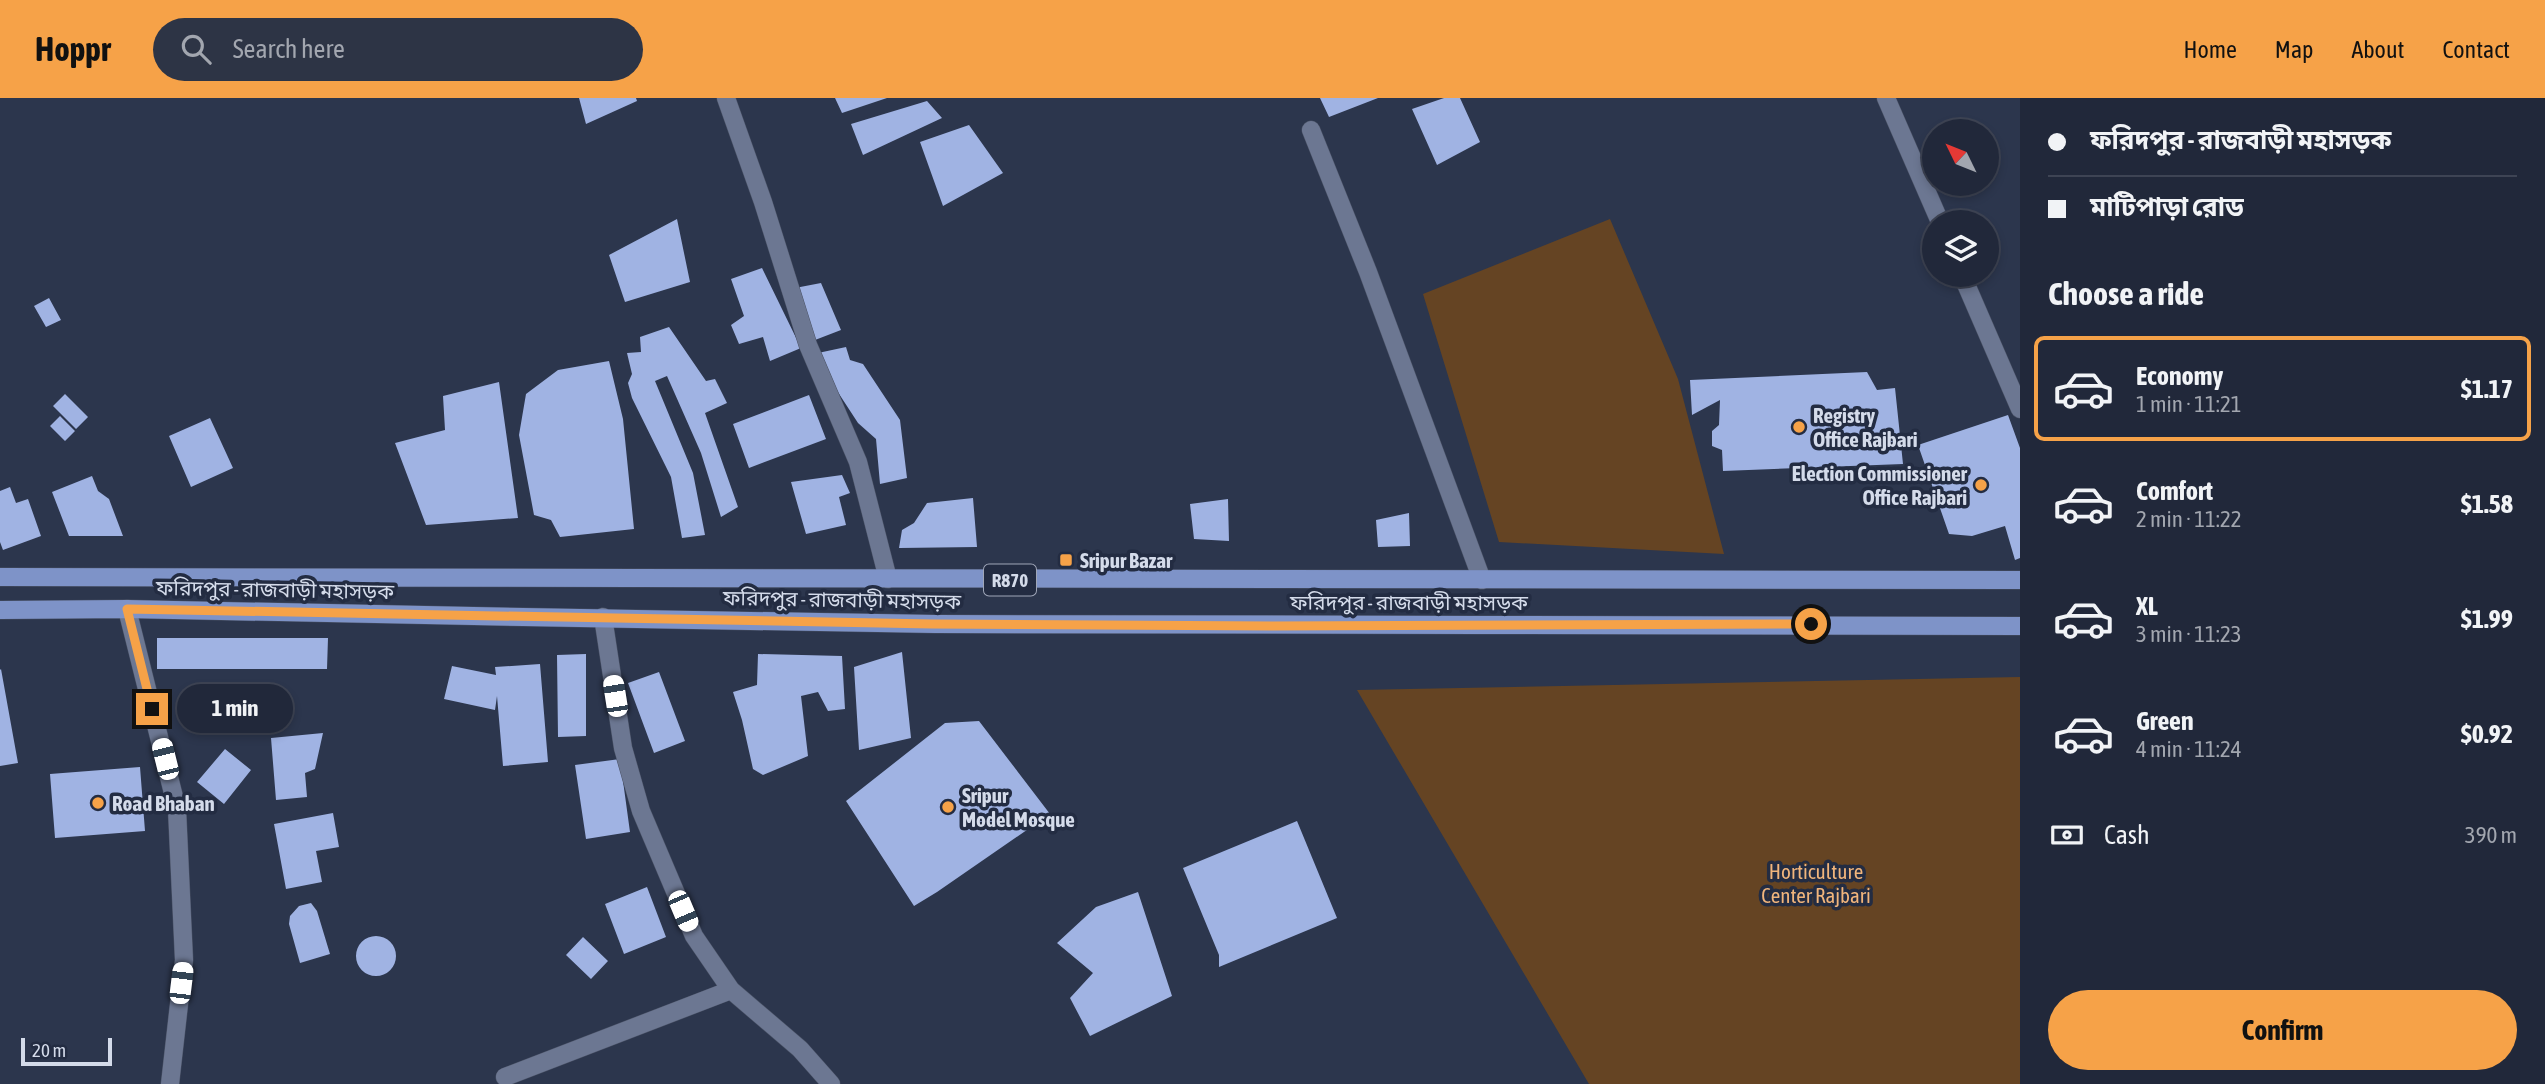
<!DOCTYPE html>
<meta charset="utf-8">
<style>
:root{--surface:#21283a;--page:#2d3445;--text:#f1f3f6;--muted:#a2a6af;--line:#3e4454;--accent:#f6a248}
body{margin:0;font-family:"Asap Condensed","Noto Sans Bengali",sans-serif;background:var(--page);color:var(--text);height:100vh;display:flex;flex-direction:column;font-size:26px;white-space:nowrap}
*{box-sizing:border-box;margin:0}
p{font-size:23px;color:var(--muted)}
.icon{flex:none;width:38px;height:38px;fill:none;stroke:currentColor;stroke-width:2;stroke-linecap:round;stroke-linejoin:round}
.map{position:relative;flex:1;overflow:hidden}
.side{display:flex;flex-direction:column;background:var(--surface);width:525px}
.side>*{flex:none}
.top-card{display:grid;align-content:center;height:154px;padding:0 28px;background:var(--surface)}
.needle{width:46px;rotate:313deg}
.controls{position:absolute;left:1922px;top:21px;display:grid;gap:14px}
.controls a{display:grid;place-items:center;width:77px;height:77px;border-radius:50%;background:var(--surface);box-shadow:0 4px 10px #0003,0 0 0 2px var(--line);font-size:35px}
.scale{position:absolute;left:21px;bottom:18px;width:91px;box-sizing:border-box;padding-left:7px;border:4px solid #d4dbea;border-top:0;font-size:19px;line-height:24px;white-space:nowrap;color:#d4dbea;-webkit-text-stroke:5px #232c42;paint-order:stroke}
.end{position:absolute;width:32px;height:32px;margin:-16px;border:9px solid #f6a248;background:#111;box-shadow:0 0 0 4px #111}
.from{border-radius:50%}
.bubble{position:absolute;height:49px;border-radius:24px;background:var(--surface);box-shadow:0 4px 10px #0003,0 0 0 2px var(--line);font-size:23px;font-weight:700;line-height:49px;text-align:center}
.car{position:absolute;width:21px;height:42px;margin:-21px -10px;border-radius:9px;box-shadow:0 0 5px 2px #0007;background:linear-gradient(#fff 24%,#345 0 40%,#fff 0 76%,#345 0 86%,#fff 0)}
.top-card b{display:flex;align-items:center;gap:24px;height:66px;font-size:26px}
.top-card b+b{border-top:2px solid var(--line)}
.top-card i{width:18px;height:18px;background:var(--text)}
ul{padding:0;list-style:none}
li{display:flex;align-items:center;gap:21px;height:105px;margin:0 14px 10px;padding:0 14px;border:4px solid transparent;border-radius:10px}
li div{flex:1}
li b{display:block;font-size:26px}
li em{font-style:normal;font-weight:700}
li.current{border-color:var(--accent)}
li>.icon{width:63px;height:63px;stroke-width:1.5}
h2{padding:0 28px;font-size:32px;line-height:84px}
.pay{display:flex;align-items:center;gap:18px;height:77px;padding:0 28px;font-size:26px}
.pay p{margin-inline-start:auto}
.button{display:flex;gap:14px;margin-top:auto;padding:14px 28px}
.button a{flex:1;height:80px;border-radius:42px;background:var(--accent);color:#111;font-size:28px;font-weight:700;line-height:80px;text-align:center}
header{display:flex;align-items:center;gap:42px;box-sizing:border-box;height:98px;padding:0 35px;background:var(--accent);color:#111}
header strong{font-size:33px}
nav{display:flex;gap:38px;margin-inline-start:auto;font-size:24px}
.search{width:490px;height:63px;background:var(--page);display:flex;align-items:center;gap:18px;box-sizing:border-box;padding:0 24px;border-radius:38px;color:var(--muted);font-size:26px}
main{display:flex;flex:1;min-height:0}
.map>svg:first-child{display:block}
.green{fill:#654423}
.building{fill:#a0b3e3}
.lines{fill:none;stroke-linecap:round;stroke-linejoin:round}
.minor-casing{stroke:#4a5266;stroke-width:19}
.major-casing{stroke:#4a5266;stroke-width:19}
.minor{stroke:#6c7792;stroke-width:18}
.major{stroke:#7e93c8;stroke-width:18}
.route{stroke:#f6a248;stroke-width:9}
.poi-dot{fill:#f6a248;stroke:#232c42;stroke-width:2.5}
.labels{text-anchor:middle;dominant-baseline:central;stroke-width:7;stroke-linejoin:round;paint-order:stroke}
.shield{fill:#232c42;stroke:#9fa6b8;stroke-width:2}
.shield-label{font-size:19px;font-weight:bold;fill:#d4dbea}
.poi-label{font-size:21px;font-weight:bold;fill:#d4dbea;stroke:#232c42;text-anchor:start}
.street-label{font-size:21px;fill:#d4dbea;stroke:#232c42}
.park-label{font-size:21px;fill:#f1b57c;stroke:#232c42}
</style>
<header>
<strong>Hoppr</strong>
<div class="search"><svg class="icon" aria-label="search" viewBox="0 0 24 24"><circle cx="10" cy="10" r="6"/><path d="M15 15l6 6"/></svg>Search here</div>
<nav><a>Home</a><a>Map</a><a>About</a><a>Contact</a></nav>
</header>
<main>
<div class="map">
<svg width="2020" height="986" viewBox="0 0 2020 986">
<rect width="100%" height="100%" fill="#2c364d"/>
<!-- green -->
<path class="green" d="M1610 121 1678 281 1724 456 1499 444 1423 196Z
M2020 579V986H1589L1357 592Z"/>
<!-- building -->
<path class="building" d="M579 0H636L637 3 586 26Z
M835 0H887L842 15Z
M1320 0H1378L1329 19Z
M1444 0H1460L1480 44 1437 67 1412 11Z
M927 3 942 20 863 57 851 26Z
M969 27 1003 75 943 108 920 44Z
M677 121 690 184 625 204 609 157Z
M762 170 801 250 770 263 763 239 739 246 731 227 744 218 731 181Z
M821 185 841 232 815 242 795 190Z
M49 200 61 222 46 229 34 208Z
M669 229 706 283 715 281 727 305 705 315 738 409 721 419 701 355 667 278 655 283 693 375 705 437 682 440 671 379 632 300 628 285 632 276 627 255 641 254 640 239Z
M846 249 850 262 863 266 900 322 907 380 880 386 876 341 858 325 828 279 818 255Z
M609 263 623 321 634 431 560 439 551 422 534 417 519 337 526 296 558 272Z
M1867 274 1877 292 1895 290 1903 366 1723 373 1722 352 1712 348V333L1719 327 1720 302 1692 317 1690 282Z
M499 284 518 420 426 427 395 345 445 332 443 298Z
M65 296 88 319 76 331 53 308Z
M809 297 826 341 749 370 733 326Z
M2008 317 2020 350V460L2015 462 2005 428 1972 438 1949 436 1918 347Z
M60 318 75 333 65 343 50 328Z
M210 320 233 370 191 389 169 338Z
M842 377 850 395 839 399 846 427 806 436 791 384Z
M92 378 98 393 109 401 123 438H69L52 394Z
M10 389 16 405 28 401 41 438 3 452 0 444V393Z
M973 400 977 449 899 450 902 432 914 425 927 405Z
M1228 401 1229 443 1194 441 1190 406Z
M1409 415 1410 448 1378 449 1376 422Z
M157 540H328L327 571H157Z
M902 554 911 640 859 652 854 569Z
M586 556V638L558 639 557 557Z
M758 556 842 558 845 611 828 613 818 594 801 598 808 658 763 677 753 671 742 622 733 594 757 587Z
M540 566 548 664 503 668 497 598 495 612 444 601 452 568 496 577 495 569Z
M1 571 18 665 0 668V572Z
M659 574 685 643 654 655 628 585Z
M979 623 1050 716 937 794 914 808 846 703 945 625Z
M323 635 315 671 305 675 307 699 276 702 271 640Z
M225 651 251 672 224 706 197 684Z
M620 661 630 734 586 741 575 667Z
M140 669 145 733 55 740 50 676Z
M333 715 339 749 316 753 322 784 286 791 274 726Z
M1297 723 1337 820 1219 869V857L1183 770Z
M647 789 666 839 624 856 605 806Z
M1138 794 1172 898 1090 938 1070 900 1093 875 1057 845 1096 809Z
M311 805 317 813 330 856 300 865 289 826 290 818 299 808Z
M356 858a20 20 0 1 1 40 0a20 20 0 1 1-40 0Z
M583 839 608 863 591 881 566 857Z"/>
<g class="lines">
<defs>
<path id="minor" d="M726 0 763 104 808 247 858 364 888 481
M1886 0 1940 124
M1311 32 1368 174 1482 482
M1962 177 2020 311
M127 511 177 711 184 862 170 986
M603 519 623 650 641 713 694 838 731 892 800 951 831 986
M505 979 731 892"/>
<path id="major" d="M0 479 2020 482
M0 512 127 511C396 516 666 523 935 526 1297 529 1658 525 2020 528"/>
</defs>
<!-- minor casing -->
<use href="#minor" class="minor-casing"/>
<!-- major casing -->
<use href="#major" class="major-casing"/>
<!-- minor -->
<use href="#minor" class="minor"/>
<!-- major -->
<use href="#major" class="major"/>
</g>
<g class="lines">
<!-- route -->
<path class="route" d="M152 611 127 511 932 526 1272 528 1811 526"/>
</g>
<!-- markers -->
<g class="poi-dot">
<circle cx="1799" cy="329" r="7"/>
<circle cx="1981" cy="387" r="7"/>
<rect x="1059" y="455" width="14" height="14" rx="3.5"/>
<circle cx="98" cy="705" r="7"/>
<circle cx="948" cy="709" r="7"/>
</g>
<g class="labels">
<!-- shield labels -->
<rect class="shield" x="984" y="466.5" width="52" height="31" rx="5"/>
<g class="shield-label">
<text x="1010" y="482">R870</text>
</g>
<!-- poi labels -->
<g class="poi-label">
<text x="1813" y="317">Registry<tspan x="1813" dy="24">Office Rajbari</tspan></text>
<text x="1967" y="375" text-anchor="end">Election Commissioner<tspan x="1967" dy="24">Office Rajbari</tspan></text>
<text x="1080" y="462">Sripur Bazar</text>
<text x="962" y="697">Sripur<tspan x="962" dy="24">Model Mosque</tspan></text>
<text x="112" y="705">Road Bhaban</text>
</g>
<!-- street labels -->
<g class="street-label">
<text transform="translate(275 491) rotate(1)">ফরিদপুর - রাজবাড়ী মহাসড়ক</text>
<text transform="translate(842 501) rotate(1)">ফরিদপুর - রাজবাড়ী মহাসড়ক</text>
<text x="1409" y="504">ফরিদপুর - রাজবাড়ী মহাসড়ক</text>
</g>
<!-- park labels -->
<g class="park-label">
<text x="1816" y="773">Horticulture<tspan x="1816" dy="24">Center Rajbari</tspan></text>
</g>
</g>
</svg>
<div class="controls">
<a><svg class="needle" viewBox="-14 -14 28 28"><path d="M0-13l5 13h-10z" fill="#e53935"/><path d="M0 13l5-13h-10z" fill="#a2a6af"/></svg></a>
<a><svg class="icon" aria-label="layers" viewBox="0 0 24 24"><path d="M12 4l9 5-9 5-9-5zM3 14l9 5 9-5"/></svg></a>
</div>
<div class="scale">20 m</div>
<i class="end from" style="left:1811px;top:526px"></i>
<i class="end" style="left:152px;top:611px"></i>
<div class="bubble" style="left:177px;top:586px;width:116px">1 min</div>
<i class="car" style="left:615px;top:598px;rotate:351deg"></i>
<i class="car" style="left:165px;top:661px;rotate:346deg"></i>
<i class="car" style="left:683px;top:813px;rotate:157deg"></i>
<i class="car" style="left:181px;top:885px;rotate:7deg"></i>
</div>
<section class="side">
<div class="top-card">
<b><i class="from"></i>ফরিদপুর - রাজবাড়ী মহাসড়ক</b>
<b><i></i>মাটিপাড়া রোড</b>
</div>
<h2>Choose a ride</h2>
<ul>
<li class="current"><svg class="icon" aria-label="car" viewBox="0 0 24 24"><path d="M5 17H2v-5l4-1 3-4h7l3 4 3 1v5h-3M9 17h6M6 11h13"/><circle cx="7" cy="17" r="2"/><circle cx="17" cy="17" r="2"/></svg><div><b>Economy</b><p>1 min · 11:21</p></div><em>$1.17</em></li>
<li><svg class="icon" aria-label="car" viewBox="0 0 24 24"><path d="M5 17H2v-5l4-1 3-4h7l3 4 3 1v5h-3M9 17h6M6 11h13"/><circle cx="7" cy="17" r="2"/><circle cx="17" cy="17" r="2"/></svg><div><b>Comfort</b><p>2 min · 11:22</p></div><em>$1.58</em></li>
<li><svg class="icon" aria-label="car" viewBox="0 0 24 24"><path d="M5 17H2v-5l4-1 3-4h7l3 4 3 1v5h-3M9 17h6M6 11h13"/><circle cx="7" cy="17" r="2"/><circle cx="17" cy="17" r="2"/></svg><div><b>XL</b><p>3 min · 11:23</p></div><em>$1.99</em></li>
<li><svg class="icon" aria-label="car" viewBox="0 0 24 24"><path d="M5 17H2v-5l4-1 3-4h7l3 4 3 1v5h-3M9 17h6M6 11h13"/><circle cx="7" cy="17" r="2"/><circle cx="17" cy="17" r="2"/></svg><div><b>Green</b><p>4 min · 11:24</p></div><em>$0.92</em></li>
</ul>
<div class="pay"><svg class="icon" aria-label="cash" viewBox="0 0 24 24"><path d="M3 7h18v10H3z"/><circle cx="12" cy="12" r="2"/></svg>Cash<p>390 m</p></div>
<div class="button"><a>Confirm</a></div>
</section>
</main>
